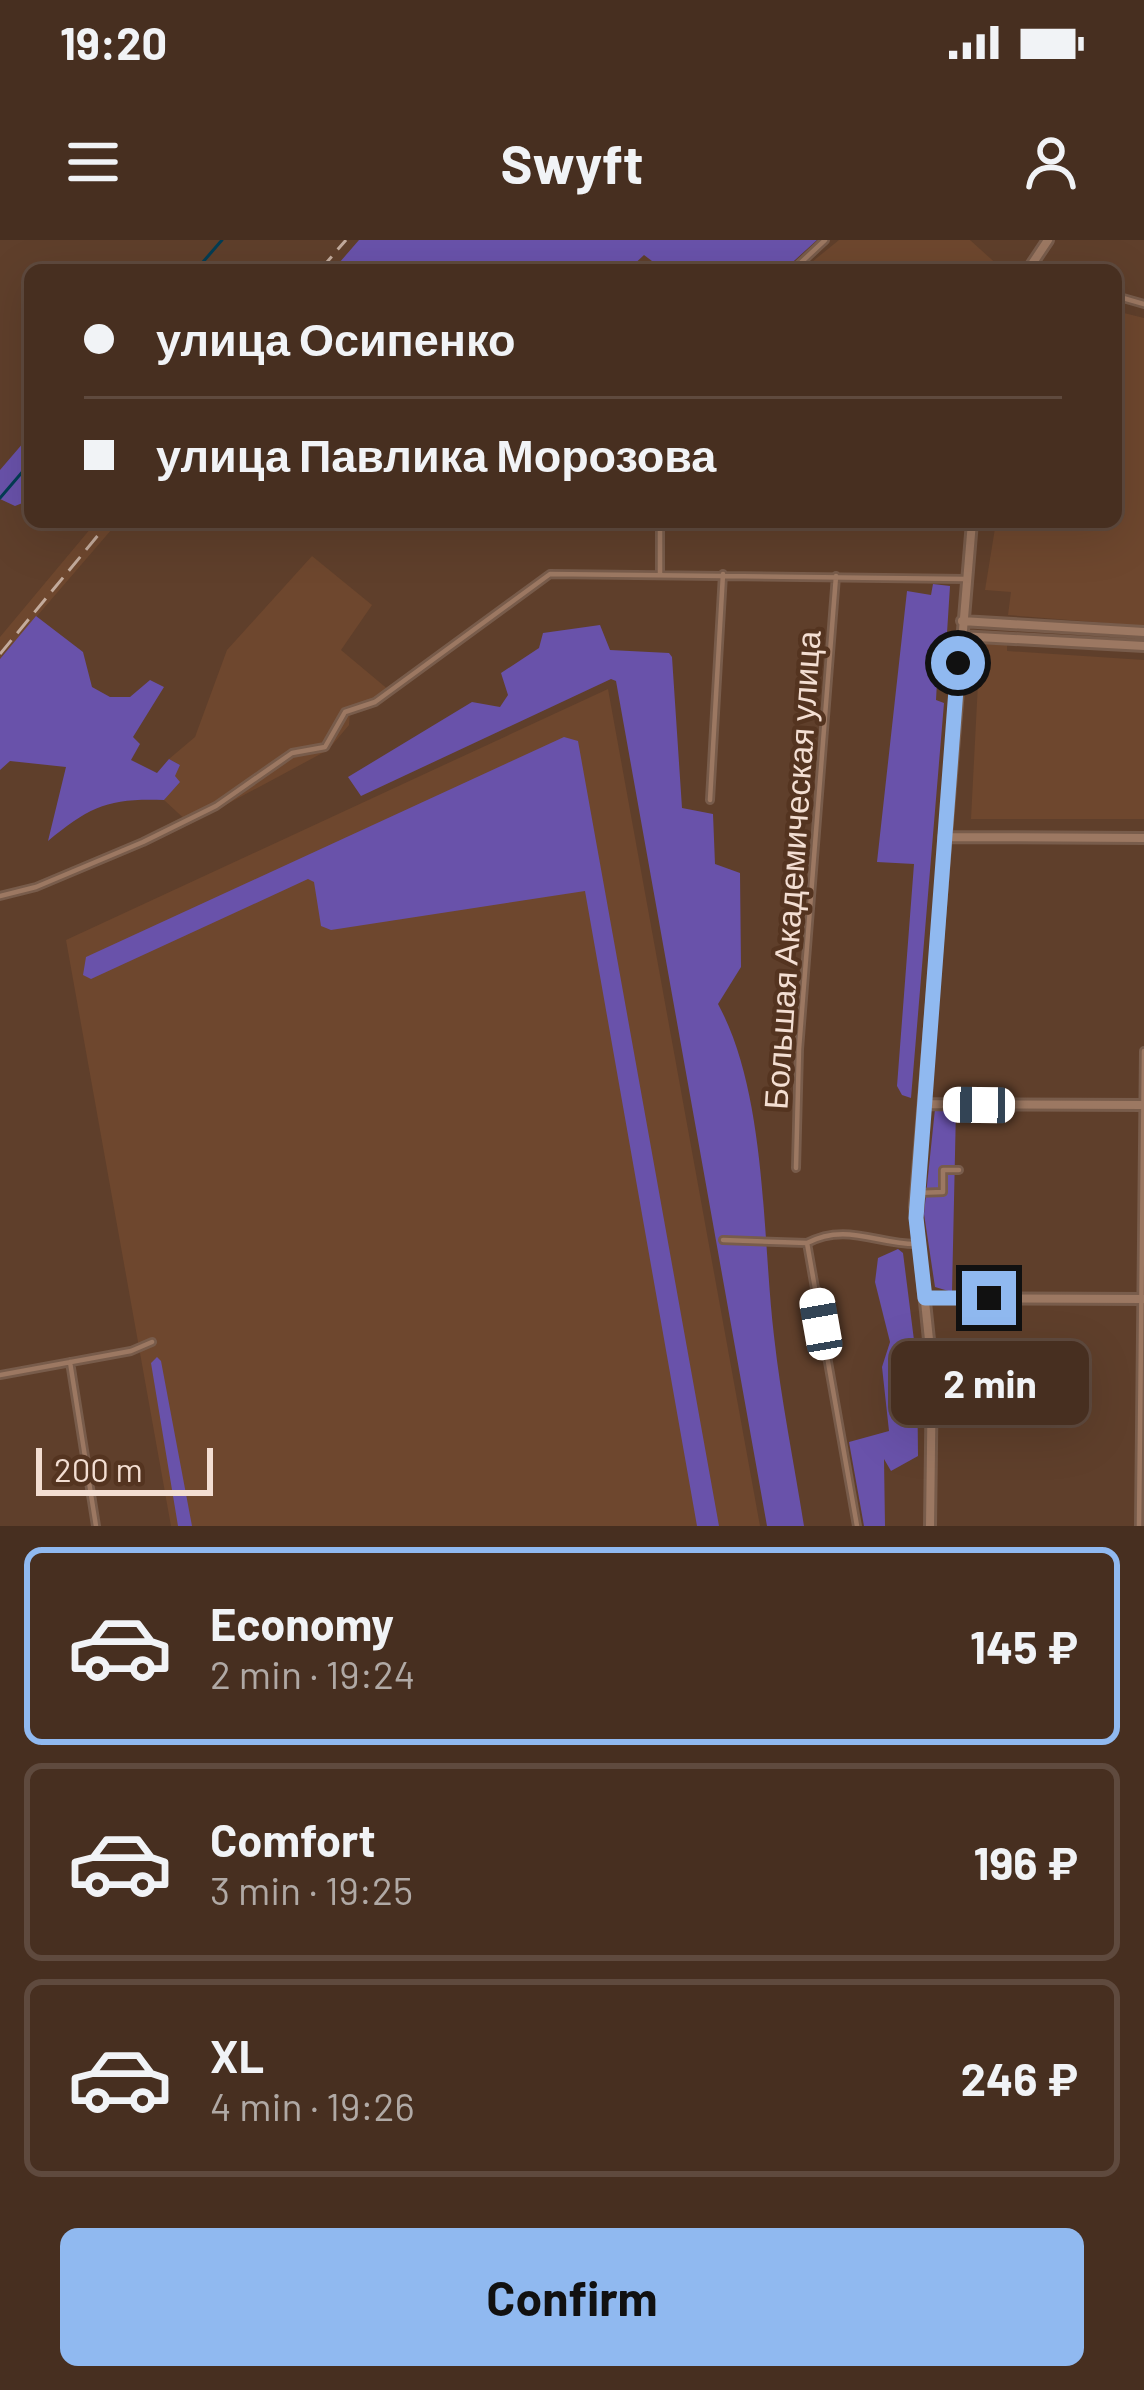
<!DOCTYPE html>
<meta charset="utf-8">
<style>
:root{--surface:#472f20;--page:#4e3729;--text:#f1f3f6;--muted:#b0a9a5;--line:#5f4a3e;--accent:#90b9f0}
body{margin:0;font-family:Barlow,sans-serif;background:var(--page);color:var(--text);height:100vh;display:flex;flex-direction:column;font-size:45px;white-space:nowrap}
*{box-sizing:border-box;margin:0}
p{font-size:39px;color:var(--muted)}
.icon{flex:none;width:66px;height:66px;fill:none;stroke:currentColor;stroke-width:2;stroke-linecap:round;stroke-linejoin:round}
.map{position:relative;height:1286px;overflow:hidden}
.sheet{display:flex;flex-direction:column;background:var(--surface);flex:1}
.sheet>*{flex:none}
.guide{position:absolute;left:24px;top:24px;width:1098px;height:264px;border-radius:18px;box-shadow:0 12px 48px #0002,0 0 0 3px var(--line);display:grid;align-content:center;height:264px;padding:0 60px;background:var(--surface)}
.scale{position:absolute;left:36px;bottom:30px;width:177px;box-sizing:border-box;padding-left:12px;border:6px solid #f3ded2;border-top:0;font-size:33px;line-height:42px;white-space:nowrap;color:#f3ded2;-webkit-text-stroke:9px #543420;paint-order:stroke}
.end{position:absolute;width:54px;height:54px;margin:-27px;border:15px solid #90b9f0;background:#111;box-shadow:0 0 0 6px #111}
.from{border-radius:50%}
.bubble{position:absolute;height:84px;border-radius:18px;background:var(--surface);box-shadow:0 12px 48px #0002,0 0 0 3px var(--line);font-size:39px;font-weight:700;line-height:84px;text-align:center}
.car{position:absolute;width:36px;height:72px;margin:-36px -18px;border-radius:15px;box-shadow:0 0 9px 3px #0007;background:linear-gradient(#fff 24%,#345 0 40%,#fff 0 76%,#345 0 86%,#fff 0)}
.guide b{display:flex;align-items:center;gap:42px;height:114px;font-size:45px}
.guide b+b{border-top:3px solid var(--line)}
.guide i{width:30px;height:30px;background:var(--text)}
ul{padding:21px 0 0;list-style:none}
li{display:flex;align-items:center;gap:36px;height:198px;margin:0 24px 18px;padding:0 36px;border:6px solid var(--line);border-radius:18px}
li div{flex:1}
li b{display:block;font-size:45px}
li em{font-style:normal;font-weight:700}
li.selected{border-color:var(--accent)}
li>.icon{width:108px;height:108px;stroke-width:1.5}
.cta{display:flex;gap:24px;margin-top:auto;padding:24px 60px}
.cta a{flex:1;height:138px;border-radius:18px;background:var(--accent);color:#111;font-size:48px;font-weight:700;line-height:138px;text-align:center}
.status{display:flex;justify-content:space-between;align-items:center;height:84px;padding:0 60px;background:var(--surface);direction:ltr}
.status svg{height:33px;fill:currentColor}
header{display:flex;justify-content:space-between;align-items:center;height:156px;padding:0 60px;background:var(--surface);font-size:54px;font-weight:700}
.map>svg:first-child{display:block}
.built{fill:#6e472e}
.green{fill:#6952aa}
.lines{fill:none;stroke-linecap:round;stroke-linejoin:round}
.stream{stroke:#033d54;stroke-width:3}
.street-casing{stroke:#785c4b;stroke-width:10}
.secondary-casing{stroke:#785c4b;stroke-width:14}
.street{stroke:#9c7862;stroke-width:4.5}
.secondary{stroke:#9c7862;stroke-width:8}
.rail{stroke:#c3ab9c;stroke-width:3;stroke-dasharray:18 9;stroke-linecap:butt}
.route{stroke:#90b9f0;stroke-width:15}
.labels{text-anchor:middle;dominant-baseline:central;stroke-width:9;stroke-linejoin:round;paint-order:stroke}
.street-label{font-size:33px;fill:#f3ded2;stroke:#543420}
</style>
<div class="status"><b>19:20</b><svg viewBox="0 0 49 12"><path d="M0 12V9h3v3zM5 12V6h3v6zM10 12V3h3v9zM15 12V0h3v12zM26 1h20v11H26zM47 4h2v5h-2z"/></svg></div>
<header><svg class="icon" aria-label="menu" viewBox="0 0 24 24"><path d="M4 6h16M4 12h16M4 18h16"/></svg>Swyft<svg class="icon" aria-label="person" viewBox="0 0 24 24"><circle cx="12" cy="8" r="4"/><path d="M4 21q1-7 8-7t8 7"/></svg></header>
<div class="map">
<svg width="1144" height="1286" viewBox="0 0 1144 1286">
<rect width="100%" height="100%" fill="#5f3f2b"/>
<!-- built -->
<path class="built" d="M839 0H970L1001 28 802 30Z
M1116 71 1144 78V386L1008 375 1011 352 985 350 996 282H1116Z
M96 282H118L0 419V397Z
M312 316 372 365 341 410 390 451 350 471 349 485 328 510 190 584 164 560 179 542 174 536 180 525 169 519 195 497 227 410Z
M980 404 1007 405V411L1144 420V579H971Z
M608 449 760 1286H171L66 700Z"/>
<!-- green -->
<path class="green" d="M359 0H817L784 30H664L644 15 628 30H333Z
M30 195V260L15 266 0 259V230Z
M933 344 950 346 944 440 937 442 936 460 944 463 911 858 902 855 897 846 914 624 877 622 907 351 931 355Z
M36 376 83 412 92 447 110 457H130L150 440 164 447 133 497 140 504 131 520 157 533 169 519 180 525 175 536 180 542 164 560C109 558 90 566 48 601L66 527 10 521 0 530V419Z
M600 385 610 410 669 413 672 417 682 568 713 574 715 624 740 633 741 727 718 764C767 854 762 995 774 1096 781 1159 794 1223 804 1286H767L616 441 611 439 361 556 348 537 472 462 500 467 508 455 501 433 539 408 543 393Z
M564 497 578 501 719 1286H697L585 651 331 690 321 686 314 642 308 639 91 739 83 735 86 717Z
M935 869H956L952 1052 935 1047 924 974Z
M898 1009 903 1013 917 1124 918 1216 891 1231 884 1219 885 1286H864L849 1202 889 1191 882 1127 890 1102 875 1042 878 1018Z
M157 1117 161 1121 192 1286H178L151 1123Z"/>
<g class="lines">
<!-- stream -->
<path class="stream" d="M196 30 222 0
M0 258 30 223"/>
<defs>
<path id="street" d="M793 30 825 0
M1116 56 1144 64
M660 282V333
M710 560 723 334
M0 656 36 647 143 602 216 566 292 513 325 507 345 472 375 462 550 334 965 339
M796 928 799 809 836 336
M916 953 943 952V930H959
M723 1000 807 1003
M70 1122 96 1286
M0 1135 131 1111 152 1102
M857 1286 807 1003C846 982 879 1005 917 1004
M1139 1286 1144 811"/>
<path id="secondary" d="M1028 30 1048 0
M962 381 1144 392
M960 396 1144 406
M944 597 1144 598
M924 864 1144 865
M925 1058 1144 1059
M930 1286 932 1128 915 967 972 282"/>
</defs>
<!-- street casing -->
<use href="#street" class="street-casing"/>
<!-- secondary casing -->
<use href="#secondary" class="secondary-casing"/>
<!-- street -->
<use href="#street" class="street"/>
<!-- secondary -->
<use href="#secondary" class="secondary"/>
<!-- rail -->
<path class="rail" d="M320 30 346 0
M0 414 109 282"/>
</g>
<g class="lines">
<!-- route -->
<path class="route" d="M958 423 916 978 925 1058H989"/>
</g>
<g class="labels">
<!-- street labels -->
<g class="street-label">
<text transform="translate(791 630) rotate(-86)">Большая Академическая улица</text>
</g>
</g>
</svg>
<div class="scale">200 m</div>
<i class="end from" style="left:958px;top:423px"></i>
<i class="end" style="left:989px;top:1058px"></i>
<div class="bubble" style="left:891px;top:1101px;width:198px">2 min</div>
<i class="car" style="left:979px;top:865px;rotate:271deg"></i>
<i class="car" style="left:821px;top:1084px;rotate:350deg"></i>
<div class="guide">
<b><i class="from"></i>улица Осипенко</b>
<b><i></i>улица Павлика Морозова</b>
</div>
</div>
<section class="sheet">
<ul>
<li class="selected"><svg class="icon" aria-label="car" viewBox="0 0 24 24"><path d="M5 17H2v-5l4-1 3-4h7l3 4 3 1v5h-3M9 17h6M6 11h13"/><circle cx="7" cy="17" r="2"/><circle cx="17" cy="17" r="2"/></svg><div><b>Economy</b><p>2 min · 19:24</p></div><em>145 ₽</em></li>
<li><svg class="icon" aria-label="car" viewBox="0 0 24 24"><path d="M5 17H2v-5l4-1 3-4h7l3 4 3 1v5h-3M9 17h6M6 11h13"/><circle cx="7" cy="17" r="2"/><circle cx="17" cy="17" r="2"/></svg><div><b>Comfort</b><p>3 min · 19:25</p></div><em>196 ₽</em></li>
<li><svg class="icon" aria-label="car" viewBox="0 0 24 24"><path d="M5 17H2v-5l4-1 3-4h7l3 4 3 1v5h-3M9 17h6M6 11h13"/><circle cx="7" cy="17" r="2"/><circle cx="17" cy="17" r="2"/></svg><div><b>XL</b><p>4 min · 19:26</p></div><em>246 ₽</em></li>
</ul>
<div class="cta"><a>Confirm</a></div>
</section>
